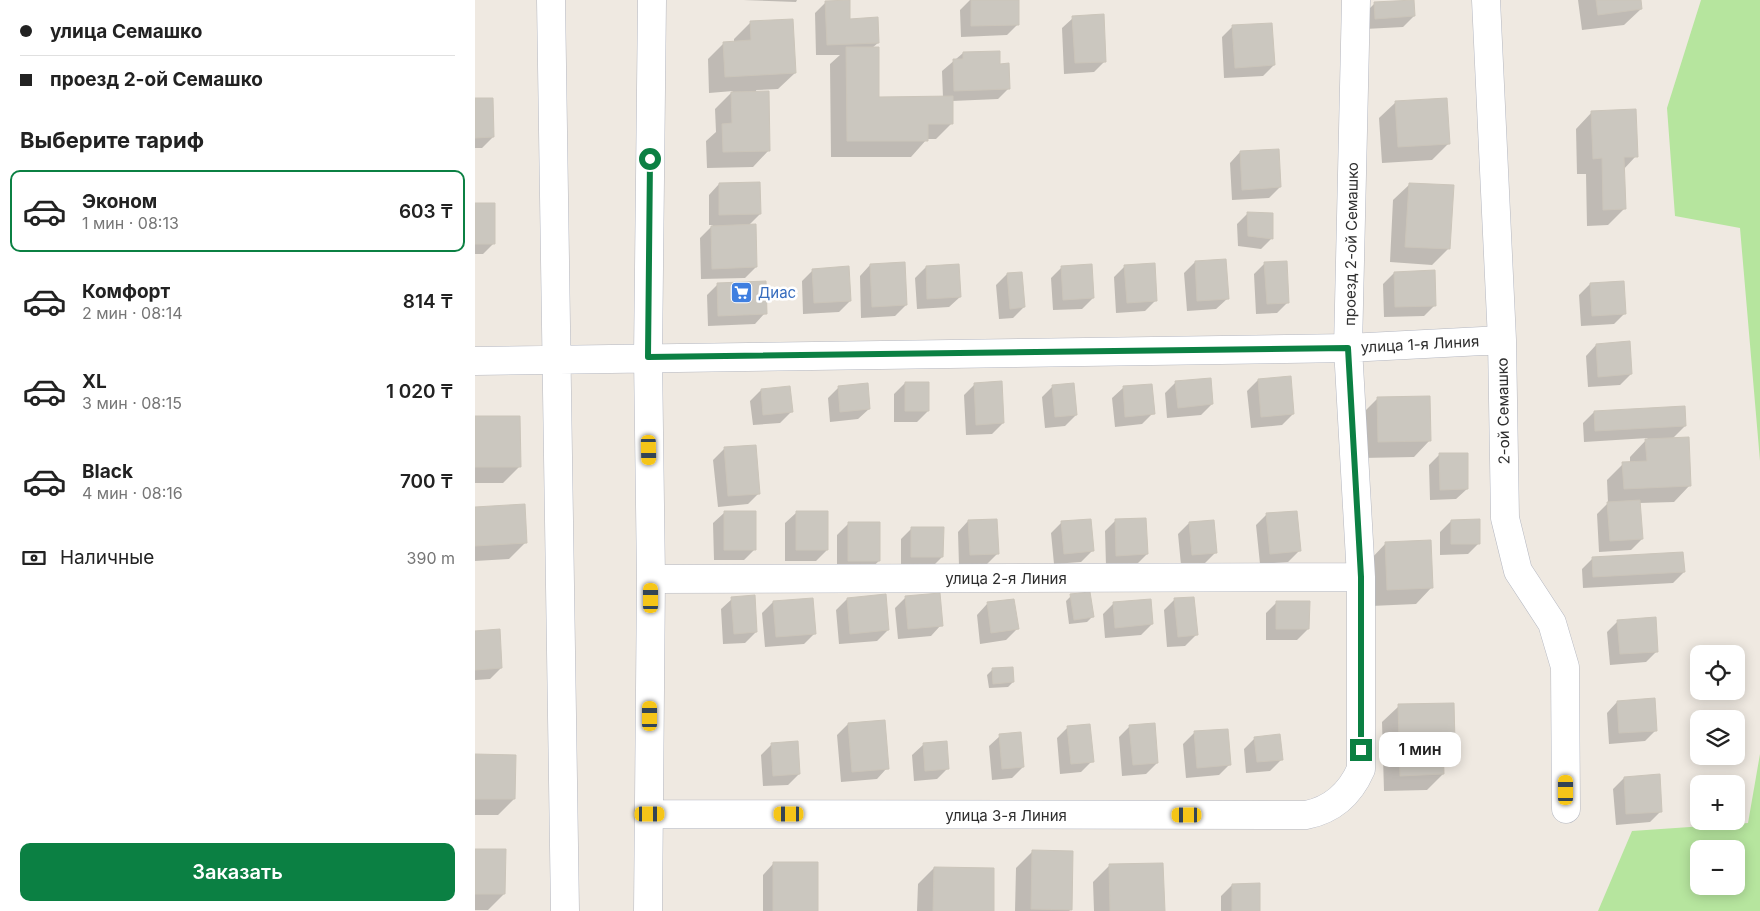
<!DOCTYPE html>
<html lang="ru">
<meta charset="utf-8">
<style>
:root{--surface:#fff;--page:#f6f6f6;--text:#222;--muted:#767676;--line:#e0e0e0;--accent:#0b8043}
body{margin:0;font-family:Inter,sans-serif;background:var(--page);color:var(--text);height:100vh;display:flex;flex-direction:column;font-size:19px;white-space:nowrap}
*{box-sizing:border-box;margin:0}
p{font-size:16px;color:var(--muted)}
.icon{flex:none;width:28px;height:28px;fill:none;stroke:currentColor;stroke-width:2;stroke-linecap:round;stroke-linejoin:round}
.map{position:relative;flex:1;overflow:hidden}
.details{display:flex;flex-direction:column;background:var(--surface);width:475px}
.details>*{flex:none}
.banner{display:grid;align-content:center;height:110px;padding:0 20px;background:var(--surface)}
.tools{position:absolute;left:1215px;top:645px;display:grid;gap:10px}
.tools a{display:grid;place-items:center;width:55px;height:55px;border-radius:10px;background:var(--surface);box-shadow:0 2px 12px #0003;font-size:25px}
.end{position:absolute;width:22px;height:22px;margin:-11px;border:6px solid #0b8043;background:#fff;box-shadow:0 0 0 2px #fff}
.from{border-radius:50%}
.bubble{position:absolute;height:35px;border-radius:10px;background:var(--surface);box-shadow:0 2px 12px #0003;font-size:16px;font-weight:600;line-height:35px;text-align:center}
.car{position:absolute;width:15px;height:30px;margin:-15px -8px;border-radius:6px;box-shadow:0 0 4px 1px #0007;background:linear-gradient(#f5c518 24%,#345 0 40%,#f5c518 0 76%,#345 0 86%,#f5c518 0)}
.banner b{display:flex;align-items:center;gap:18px;height:48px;font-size:19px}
.banner b+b{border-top:1px solid var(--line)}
.banner i{width:12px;height:12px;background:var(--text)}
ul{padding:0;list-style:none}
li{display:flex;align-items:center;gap:15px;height:82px;margin:0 10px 8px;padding:0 10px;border:2px solid transparent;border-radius:10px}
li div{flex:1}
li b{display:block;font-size:19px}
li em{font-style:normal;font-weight:600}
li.active{border-color:var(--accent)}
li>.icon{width:45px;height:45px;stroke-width:1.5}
h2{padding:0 20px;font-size:22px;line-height:60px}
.pay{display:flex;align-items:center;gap:12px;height:55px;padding:0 20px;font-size:19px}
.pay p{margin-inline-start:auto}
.button{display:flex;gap:10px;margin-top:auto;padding:10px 20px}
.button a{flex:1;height:58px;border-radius:10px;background:var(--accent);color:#fff;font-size:20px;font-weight:600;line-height:58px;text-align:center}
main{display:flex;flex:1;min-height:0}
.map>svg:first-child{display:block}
.green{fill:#b6e59e;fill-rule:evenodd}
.shadow{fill:#0003}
.building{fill:#cbc7bf;stroke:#cbc5ba}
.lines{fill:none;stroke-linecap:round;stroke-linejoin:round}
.minor-casing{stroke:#b4b7c1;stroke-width:29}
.minor{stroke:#fff;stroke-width:28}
.route{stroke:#0b8043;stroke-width:6}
.labels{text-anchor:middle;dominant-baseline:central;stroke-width:5;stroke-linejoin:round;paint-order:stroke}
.street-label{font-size:15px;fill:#2e2e2e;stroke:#fff}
.shop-label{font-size:15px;fill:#366cbe;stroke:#fff;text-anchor:start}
</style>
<main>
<section class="details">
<div class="banner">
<b><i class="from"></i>улица Семашко</b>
<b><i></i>проезд 2-ой Семашко</b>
</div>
<h2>Выберите тариф</h2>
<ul>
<li class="active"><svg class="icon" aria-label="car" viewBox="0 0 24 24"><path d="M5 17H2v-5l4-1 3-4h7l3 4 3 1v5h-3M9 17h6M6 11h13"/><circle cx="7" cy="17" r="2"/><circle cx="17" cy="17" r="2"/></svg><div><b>Эконом</b><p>1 мин · 08:13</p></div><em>603 ₸</em></li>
<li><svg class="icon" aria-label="car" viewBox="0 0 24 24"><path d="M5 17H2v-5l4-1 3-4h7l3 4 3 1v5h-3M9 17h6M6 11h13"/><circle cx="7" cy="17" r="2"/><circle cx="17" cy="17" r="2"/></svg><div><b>Комфорт</b><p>2 мин · 08:14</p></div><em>814 ₸</em></li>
<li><svg class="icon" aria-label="car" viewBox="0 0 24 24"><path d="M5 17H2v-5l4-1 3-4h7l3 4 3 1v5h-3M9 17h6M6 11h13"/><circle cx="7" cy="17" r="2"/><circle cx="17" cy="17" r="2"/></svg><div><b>XL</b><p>3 мин · 08:15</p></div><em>1 020 ₸</em></li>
<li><svg class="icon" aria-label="car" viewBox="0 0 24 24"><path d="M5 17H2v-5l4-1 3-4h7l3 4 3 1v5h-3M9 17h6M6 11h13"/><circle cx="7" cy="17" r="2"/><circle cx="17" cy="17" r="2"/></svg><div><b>Black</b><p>4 мин · 08:16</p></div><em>700 ₸</em></li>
</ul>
<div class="pay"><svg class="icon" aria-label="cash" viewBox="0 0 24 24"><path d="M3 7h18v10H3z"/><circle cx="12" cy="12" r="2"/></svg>Наличные<p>390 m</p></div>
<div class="button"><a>Заказать</a></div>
</section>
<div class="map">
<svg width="1285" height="911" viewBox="0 0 1285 911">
<rect width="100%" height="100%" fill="#efe9e1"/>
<!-- green -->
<path class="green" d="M1226 0H1285V461L1265 228 1200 216 1192 108Z
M1285 754V911H1123L1157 831 1273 823ZM1224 849H1261V886H1224Z"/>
<!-- shadow -->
<path class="shadow" d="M268 0H322L321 2Z
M495 0H543V24L532 35 486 37 485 10Z
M1103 0H1164L1166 9 1149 25 1107 30Z
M351 2 403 43 397 48 403 98H468L467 71 488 53 524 65 534 88 523 99 477 101V123L461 139H452L436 157H356L355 64 365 55H341L340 13Z
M900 3 939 16 928 27 890 29 889 14Z
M598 18 630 61 619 72 589 74 587 28Z
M276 22 320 73 303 89 281 90 294 150 278 167 232 168 231 141 241 132 240 109 258 91 234 93 233 59 249 43 259 42V39Z
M758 26 799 65 788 76 749 78 747 37Z
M0 99 18 137 7 148H0Z
M921 102 973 144 957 160 907 163 904 118Z
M1117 112 1161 156 1148 170 1149 209 1133 225 1112 226 1111 174H1102L1101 129Z
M765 152 805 187 794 198 757 200 755 163Z
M244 184 285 214 273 226 281 267 270 278 226 279 225 238 238 225H234V195Z
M935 184 973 249 957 265 915 262 918 200Z
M0 205 19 243 8 254H0Z
M773 213 797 238 786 249 763 246 762 224Z
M720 262 752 299 741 309 712 311 709 273Z
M790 263 813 302 802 313 781 314 779 274Z
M395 265 431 305 420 316 386 318 385 276Z
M650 266 681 300 670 311 641 313 639 277Z
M451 267 485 297 474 307 442 309 440 278Z
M587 267 618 298 607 309 578 310 576 278Z
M338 270 375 301 364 312 328 314 327 281Z
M546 273 549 307 538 318 524 319 521 285 532 274Z
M919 273 960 305 949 316 909 317 908 284Z
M1148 282 1150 313 1139 324 1106 326 1104 295 1115 284Z
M243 284 290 313 280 324 233 326 232 295Z
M1121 345 1156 374 1145 385 1113 387 1111 356Z
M783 380 818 414 807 425 776 428 772 391Z
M701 382 737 404 726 415 692 418 690 393Z
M430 383 453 411 442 422H419V394Z
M500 384 528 423 517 434 491 435 489 395Z
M676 385 678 413 667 424 640 427 637 398 648 388Z
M578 386 601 415 590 426 570 428 567 397Z
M364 387 394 409 383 419 355 422 353 398Z
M286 390 316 412 305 423 278 425 275 401Z
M903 398 955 440 939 457 887 458 886 415Z
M1119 412 1210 426 1197 439 1215 485 1199 502 1164 503 1167 539 1156 550 1124 552 1122 514 1133 503 1132 480 1148 464 1155 463V457L1173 438 1109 442 1108 423Z
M0 417 44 467 28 483H0Z
M249 449 284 493 273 504 243 507 238 460Z
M965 454 992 489 981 499 955 500 954 465Z
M0 508 51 542 34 559 0 561Z
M249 513 280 549 269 560H239L238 523Z
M321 513 352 550 341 561H310V523Z
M792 514 824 551 813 562 785 564 781 525Z
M641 520 672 554 661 565 631 566 630 531Z
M493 521 523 553 512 564 484 566 483 532Z
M976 521 1004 543 993 554 965 555V532Z
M587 522 617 551 606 562 579 564 576 533Z
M714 523 741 552 730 563 706 565 703 534Z
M373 524 404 561 393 571 362 572V535Z
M437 528 467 557 456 568H426V539Z
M911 543 957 587 941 604 896 606 895 560Z
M1118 558 1209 572 1198 583 1108 588 1107 569Z
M596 596 617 617 612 622 594 624 591 601Z
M431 597 466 625 456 636 423 639 420 608Z
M257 599 281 632 270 643 248 644 246 609Z
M372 599 413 630 402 641 364 644 361 610Z
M700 599 721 635 710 646 692 647 689 610Z
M298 602 340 633 329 644 290 647 287 613Z
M802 602 833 629 822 640H791V613Z
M639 603 677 624 666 635 630 638 628 614Z
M512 604 542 629 531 640 505 644 502 615Z
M1143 621 1182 651 1171 662 1135 665 1132 632Z
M0 632 26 668 15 679 0 680Z
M517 670 538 682 533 687 514 688 512 675Z
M1142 702 1181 730 1170 741 1134 744 1132 713Z
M924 706 979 742 967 753 968 774 952 790 909 791 907 722Z
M373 724 412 768 402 779 366 782 362 735Z
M655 726 682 763 671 774 647 776 644 737Z
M593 727 617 761 606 772 585 774 582 738Z
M719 733 755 764 744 775 711 778 708 744Z
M525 736 548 767 537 778 517 780 514 746Z
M780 738 806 760 795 771 771 773 769 749Z
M471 743 473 768 462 779 439 781 437 755 448 745Z
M296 745 324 774 313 785 288 786 286 755Z
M0 755 39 799 23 815H0Z
M1149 778 1186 811 1175 822 1141 825 1138 789Z
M0 850 29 894 13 910H0Z
M558 851 596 909 594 911H540L541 868Z
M298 864 341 911H288V875Z
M634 866 689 911H619L618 882Z
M459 868 518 911H442L443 884Z
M757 885 784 911H746V896Z"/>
<!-- building -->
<path class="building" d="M375 0V19L403 17 404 43 352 45 350 1Z
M496 0H544V25L496 26Z
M939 0 940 16 900 19 899 2Z
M1121 0H1166L1167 9 1123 15Z
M629 14 631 62 600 63 597 16Z
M318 19 321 73 250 77 248 42 276 40 275 21Z
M797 23 800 65 760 68 757 25Z
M371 47H404V97L478 96V124H453V141H372Z
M525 51V64L534 63 535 89 479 91 478 59H488V52Z
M294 91 295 151 248 152 247 124 257 123 256 92Z
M0 98H18L19 137 0 138Z
M972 98 975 144 923 147 920 101Z
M1161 109 1163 157H1149L1151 209 1128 210 1127 158 1118 159 1116 111Z
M804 149 806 187 767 190 765 151Z
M285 182 286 214 244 215V183Z
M934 183 979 185 975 249 930 247Z
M0 203H20V244H0Z
M772 212 798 213V239L773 236Z
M281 224 282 267 237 269 236 226Z
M751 259 754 299 722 301 720 261Z
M812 261 814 303 792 304 789 262Z
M430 262 432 305 397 307 395 264Z
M680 263 682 301 652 303 649 265Z
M484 264 486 297 452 299 451 266Z
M617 264 619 298 588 300 586 266Z
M374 266 376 301 339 303 337 269Z
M960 270 961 306 920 307 919 272Z
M547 272 550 307 535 309 532 273Z
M291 281 292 314 243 316 242 283Z
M1149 281 1151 314 1117 316 1115 283Z
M1155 341 1157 374 1123 377 1121 344Z
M816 376 819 414 786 417 783 379Z
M736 378 738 404 703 408 700 381Z
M527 381 529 423 501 425 499 383Z
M430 382H454V411H430Z
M393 383 395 409 365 412 363 386Z
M599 383 602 415 580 417 577 385Z
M677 384 680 414 650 417 648 386Z
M315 386 318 412 288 415 286 389Z
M955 396 956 441 903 442 902 397Z
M1210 406 1211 426 1120 431 1119 411Z
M0 416H45L46 467H0Z
M1214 437 1216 486 1149 489 1147 462 1172 461 1170 439Z
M281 445 285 494 253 496 249 447Z
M964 453H993V489L965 490Z
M1165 500 1168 539 1135 541 1132 502Z
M50 504 52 543 0 546V507Z
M249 511H281V550H249Z
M321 511H353V550H321Z
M822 511 826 551 795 554 791 513Z
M671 518 673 554 641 556 640 519Z
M522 519 524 554 495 555 493 520Z
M616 519 619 551 589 554 586 521Z
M1005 519V544H976V520Z
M739 520 742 553 717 555 714 522Z
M373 522H405V561H373Z
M436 527H469L468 557H436Z
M956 540 958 588 912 590 910 542Z
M1208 552 1210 572 1118 577 1117 557Z
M615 592 619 617 599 620 595 594Z
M465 593 468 626 433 629 430 596Z
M411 594 414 630 375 634 372 598Z
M280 595 282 632 259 634 256 597Z
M719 597 723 635 703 637 699 598Z
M338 598 341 634 301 637 298 601Z
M539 599 544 629 516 633 512 602Z
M676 599 678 624 640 628 638 602Z
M801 601H835L834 629H801Z
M1181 617 1183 652 1145 654 1142 620Z
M25 629 27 668 0 670V631Z
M538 667 539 682 518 684 517 668Z
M1180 698 1182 731 1144 733 1142 701Z
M979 703 980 742H968L969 774 925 776 923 704Z
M410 720 414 769 377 772 373 723Z
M680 723 683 763 658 765 654 725Z
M615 724 619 762 596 764 592 726Z
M753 729 756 765 722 768 719 731Z
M546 732 549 767 527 769 524 734Z
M805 734 808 760 782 762 779 737Z
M323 741 325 774 298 776 296 743Z
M472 741 474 769 450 771 448 743Z
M0 754 41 755 40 799H0Z
M1185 774 1187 812 1151 814 1149 777Z
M0 849H31L30 894H0Z
M557 850 598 851 597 910 556 909Z
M298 862H343V911H298Z
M688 863 690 911H635L634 864Z
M459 867 519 868V911H458Z
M785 883V911H757V884Z"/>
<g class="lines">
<defs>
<path id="minor" d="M76 0 90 911
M1011 0 1027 340 1030 518 1043 571 1077 623 1090 667 1091 809
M0 361 873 348 1027 340
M176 579 886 577
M175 814 831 815C857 810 875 794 886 769V577L873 348 881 0
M173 911 176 579 173 357 177 0"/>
</defs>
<!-- minor casing -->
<use href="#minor" class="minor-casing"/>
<!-- minor -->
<use href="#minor" class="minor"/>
</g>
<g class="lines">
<!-- route -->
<path class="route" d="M175 159 173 357 873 348 886 577V750"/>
</g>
<!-- icons -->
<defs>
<symbol id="supermarket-square" viewBox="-11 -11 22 22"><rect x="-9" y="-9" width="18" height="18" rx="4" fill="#3f7fe0" stroke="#fff"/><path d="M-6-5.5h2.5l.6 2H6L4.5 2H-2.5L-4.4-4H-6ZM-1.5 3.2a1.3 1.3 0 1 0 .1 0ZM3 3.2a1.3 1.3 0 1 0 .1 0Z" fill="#fff"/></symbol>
</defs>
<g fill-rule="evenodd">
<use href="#supermarket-square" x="254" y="280" width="25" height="25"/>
</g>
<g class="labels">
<!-- street labels -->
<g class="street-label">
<text transform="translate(876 244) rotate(-89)">проезд 2-ой Семашко</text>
<text transform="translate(945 344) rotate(-3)">улица 1-я Линия</text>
<text transform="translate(1028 411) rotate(-91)">2-ой Семашко</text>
<text x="531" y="578">улица 2-я Линия</text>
<text x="531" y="815">улица 3-я Линия</text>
</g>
<!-- shop labels -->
<g class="shop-label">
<text x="283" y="292">Диас</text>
</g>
</g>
</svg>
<div class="tools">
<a><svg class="icon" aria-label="locate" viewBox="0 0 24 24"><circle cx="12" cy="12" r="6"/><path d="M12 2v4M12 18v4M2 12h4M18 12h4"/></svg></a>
<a><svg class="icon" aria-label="layers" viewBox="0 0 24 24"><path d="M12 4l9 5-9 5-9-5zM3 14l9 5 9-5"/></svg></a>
<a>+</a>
<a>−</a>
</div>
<i class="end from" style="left:175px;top:159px"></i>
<i class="end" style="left:886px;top:750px"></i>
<div class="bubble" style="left:904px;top:732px;width:82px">1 мин</div>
<i class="car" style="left:174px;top:450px;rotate:179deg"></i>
<i class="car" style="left:176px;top:598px;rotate:0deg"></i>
<i class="car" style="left:175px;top:716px;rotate:0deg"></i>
<i class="car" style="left:1091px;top:790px;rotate:0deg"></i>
<i class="car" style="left:175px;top:814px;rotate:90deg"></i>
<i class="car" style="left:314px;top:814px;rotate:270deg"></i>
<i class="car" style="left:712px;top:815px;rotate:270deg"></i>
</div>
</main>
